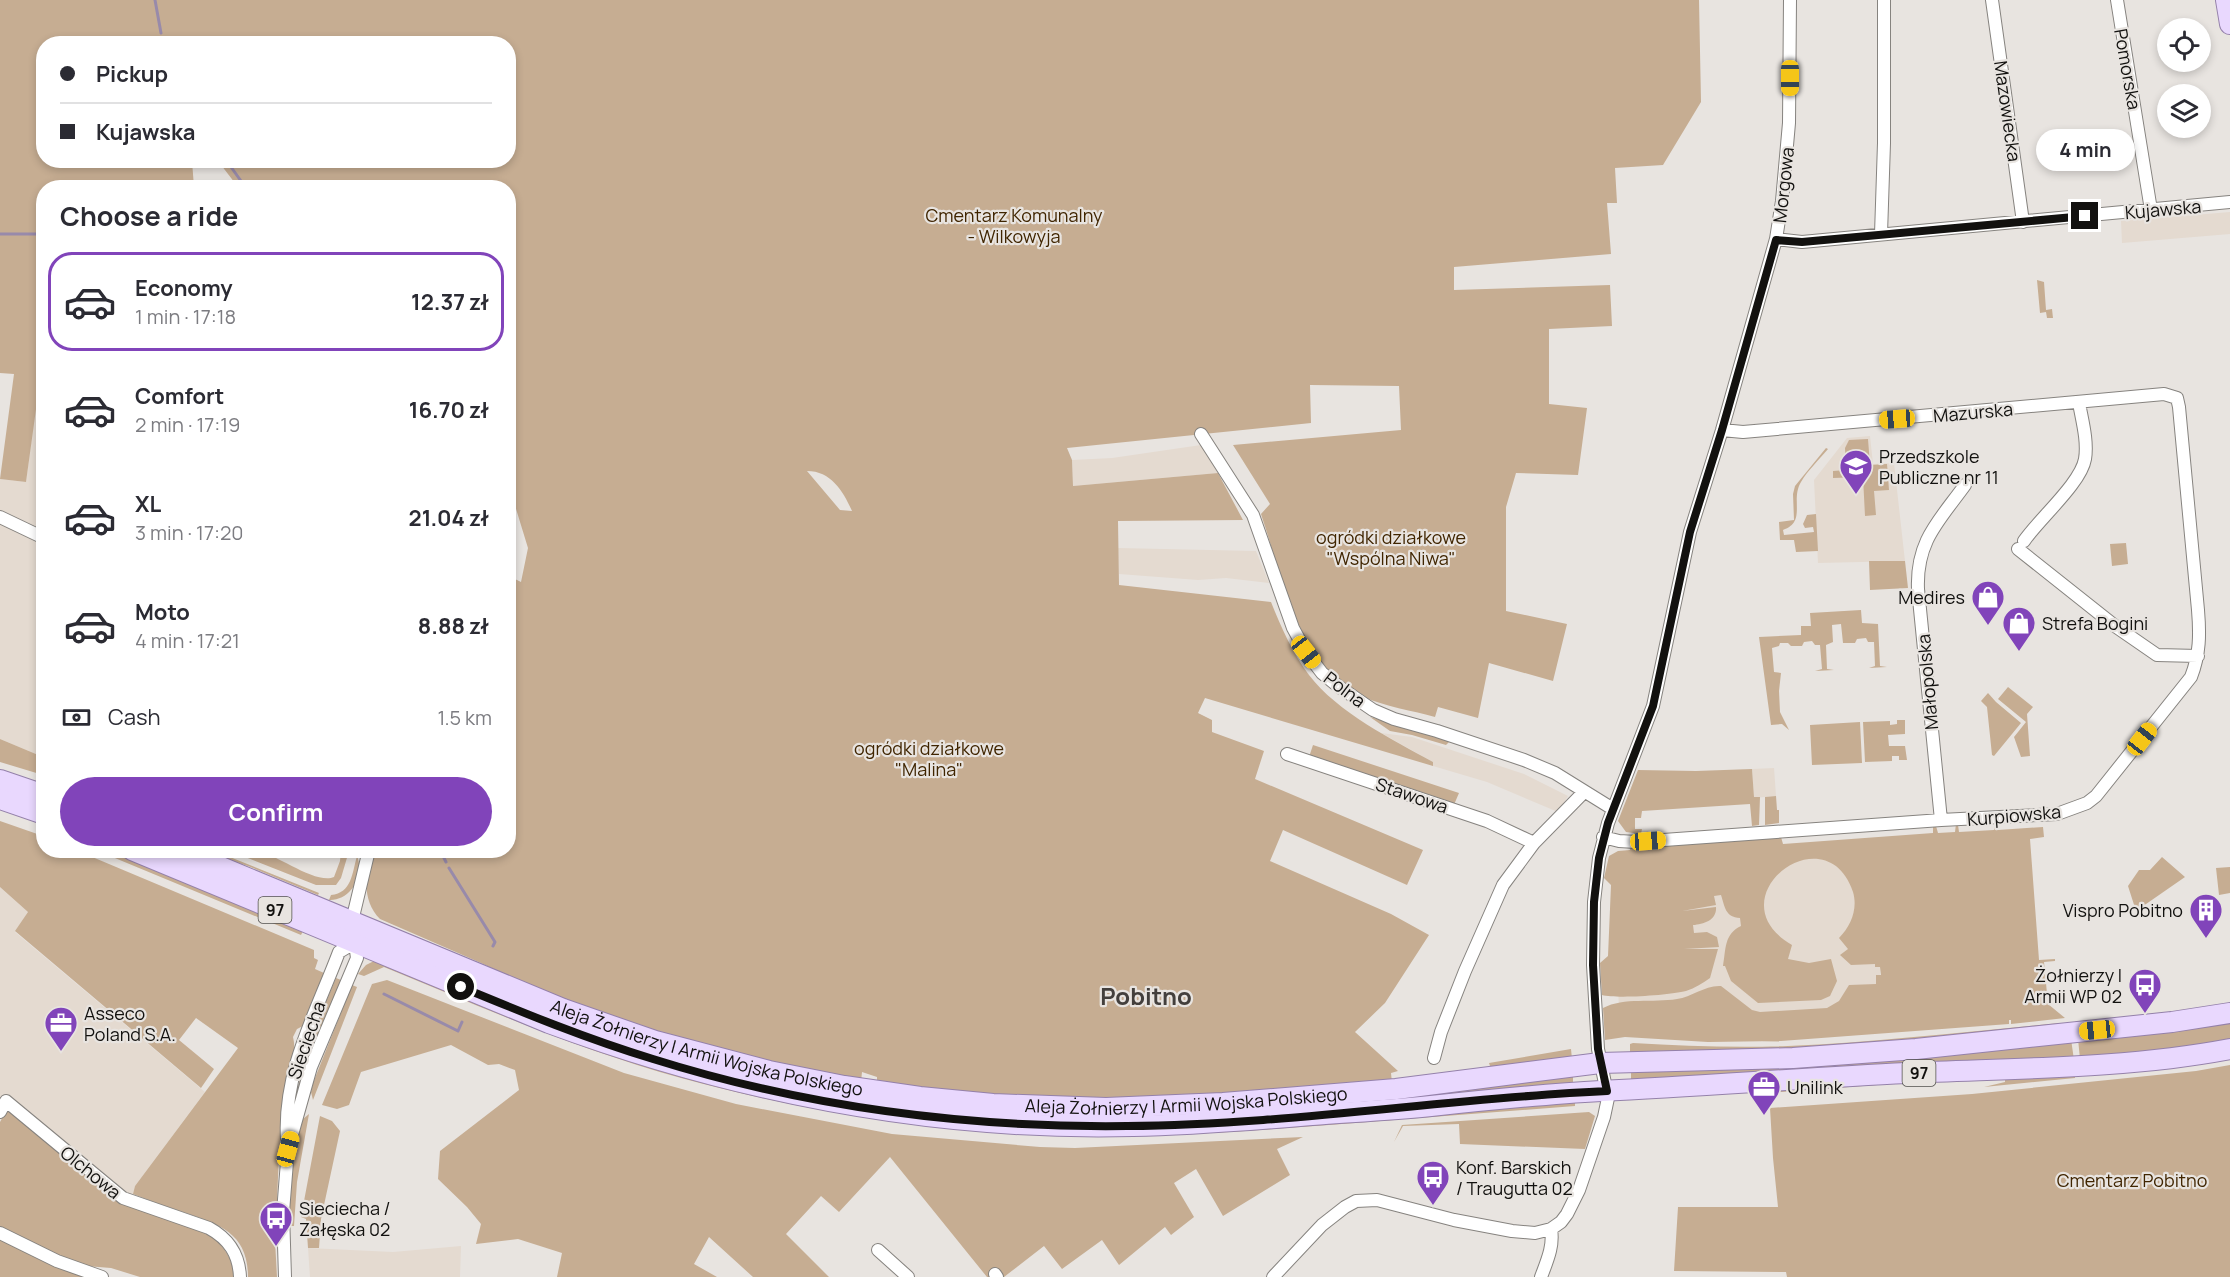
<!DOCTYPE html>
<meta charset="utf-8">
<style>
:root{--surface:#fff;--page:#f2f2f3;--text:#2b2b33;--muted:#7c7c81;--line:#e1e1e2;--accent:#8144ba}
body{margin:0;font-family:Manrope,sans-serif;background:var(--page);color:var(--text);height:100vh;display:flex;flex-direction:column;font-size:22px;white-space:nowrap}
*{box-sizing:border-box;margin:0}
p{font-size:20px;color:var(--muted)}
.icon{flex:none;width:33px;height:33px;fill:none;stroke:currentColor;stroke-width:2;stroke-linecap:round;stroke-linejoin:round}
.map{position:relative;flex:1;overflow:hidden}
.drawer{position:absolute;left:36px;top:180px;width:480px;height:678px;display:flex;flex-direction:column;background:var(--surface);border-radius:24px;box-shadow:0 3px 9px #0003}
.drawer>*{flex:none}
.hud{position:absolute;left:36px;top:36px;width:480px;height:132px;border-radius:24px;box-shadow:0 3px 9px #0003;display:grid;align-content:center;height:132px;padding:0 24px;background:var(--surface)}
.controls{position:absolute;left:2157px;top:18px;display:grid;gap:12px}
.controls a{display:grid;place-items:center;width:54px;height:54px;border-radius:50%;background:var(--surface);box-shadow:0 3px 9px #0003;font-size:30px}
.end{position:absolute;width:27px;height:27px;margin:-14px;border:8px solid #12110f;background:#fff;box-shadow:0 0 0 3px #fff}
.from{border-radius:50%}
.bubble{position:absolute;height:42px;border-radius:21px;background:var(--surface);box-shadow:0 3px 9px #0003;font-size:20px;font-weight:700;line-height:42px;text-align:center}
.car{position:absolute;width:18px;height:36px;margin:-18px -9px;border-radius:8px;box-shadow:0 0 4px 2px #0007;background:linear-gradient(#f5c518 24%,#345 0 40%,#f5c518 0 76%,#345 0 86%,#f5c518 0)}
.hud b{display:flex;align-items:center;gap:21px;height:57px;font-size:22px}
.hud b+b{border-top:2px solid var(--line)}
.hud i{width:15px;height:15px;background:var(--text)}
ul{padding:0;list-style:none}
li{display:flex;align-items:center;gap:18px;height:99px;margin:0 12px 9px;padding:0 12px;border:3px solid transparent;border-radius:24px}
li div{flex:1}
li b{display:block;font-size:22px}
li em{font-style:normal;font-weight:700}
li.active{border-color:var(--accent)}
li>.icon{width:54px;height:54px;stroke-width:1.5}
h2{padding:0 24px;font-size:27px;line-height:72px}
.pay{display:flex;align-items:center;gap:15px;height:66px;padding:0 24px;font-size:22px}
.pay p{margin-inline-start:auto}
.primary-button{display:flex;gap:12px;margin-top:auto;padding:12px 24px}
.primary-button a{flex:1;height:69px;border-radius:36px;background:var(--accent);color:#fff;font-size:24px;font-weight:700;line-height:69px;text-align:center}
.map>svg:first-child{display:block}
.built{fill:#e4dad0}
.green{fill:#c6ad92;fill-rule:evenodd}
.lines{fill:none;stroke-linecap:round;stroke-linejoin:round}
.stream{stroke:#988aaa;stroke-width:3}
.minor-casing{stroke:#86837f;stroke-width:14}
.primary-casing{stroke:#9481aa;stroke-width:22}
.minor{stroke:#fff;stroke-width:12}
.primary{stroke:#e9d8fe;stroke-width:20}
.route{stroke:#12110f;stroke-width:8}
.labels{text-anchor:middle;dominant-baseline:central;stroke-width:4.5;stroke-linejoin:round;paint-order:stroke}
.shield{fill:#e8e4e0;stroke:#52504e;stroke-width:1.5}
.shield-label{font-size:16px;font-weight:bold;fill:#12110f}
.street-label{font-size:18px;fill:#12110f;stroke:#e8e4e0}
.park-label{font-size:18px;fill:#402500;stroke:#e8e4e0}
.poi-label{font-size:18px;fill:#12110f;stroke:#e8e4e0;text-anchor:start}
.district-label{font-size:24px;font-weight:bold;fill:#433f3c;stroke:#e8e4e0}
</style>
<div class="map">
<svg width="2230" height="1277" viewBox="0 0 2230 1277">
<rect width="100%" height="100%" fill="#e8e4e0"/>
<!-- built -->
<path class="built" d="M2230 212V234L2122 243 2121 221Z
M43 351V757L0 739V479L26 482Z
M1870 436 1873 464 1894 463 1905 561 1818 563 1814 480 1847 438Z
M1201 445 1218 473 1073 486 1072 460 1112 458Z
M1118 548 1256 551 1269 583 1226 578 1198 580 1119 574Z
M1381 733 1412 737 1524 774 1568 796 1558 812 1487 782 1433 766V762Z
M1774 768 1776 796 1754 798 1752 769Z
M1875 840 1882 1012 1724 1021 1619 1007 1611 866Z
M0 887 28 912 15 932 205 1092 135 1186 133 1194 121 1203 0 1102Z
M461 1246 460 1277H310L308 1248 393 1252Z"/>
<!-- green -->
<path class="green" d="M0 0H1699L1701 102 1663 165 1615 168 1617 203H1607L1611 254 1454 267V290L1610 285 1612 326 1549 329V404L1587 408 1578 475 1516 473 1506 507V611L1567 624 1553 681 1489 663 1478 718 1438 707 1435 717C1414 711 1383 706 1364 697 1298 666 1282 576 1261 514L1270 504 1233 445 1401 430 1399 386 1310 385 1311 423 1067 448 1072 460 1073 486 1218 473 1243 520 1118 521 1119 585 1271 602C1281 627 1293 654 1309 675 1337 712 1393 740 1433 762V766L1205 698 1198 713 1212 720V732L1264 751 1255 779 1423 850 1407 885 1283 830 1270 861 1391 914 1429 935 1385 1003 1355 1032 1398 1071 1391 1073 1392 1083 1135 1101 1025 1099 877 1084V1077L862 1072 861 1082 801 1070 613 1020 551 997 481 963 380 919C362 901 363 872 377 851H383L408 858 412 851 508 850 509 576 521 582 528 548 513 499 509 495 508 188 238 187 218 161 508 160V44H44V160L192 161 194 187 44 188V351L26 482 0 479 14 374 0 373ZM807 471C831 471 843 491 852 511L840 510Z
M2037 280 2044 282 2046 310 2052 309 2053 318H2047L2046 312 2040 313Z
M1868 439 1870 465 1887 464 1889 490 1874 491 1876 515 1865 516 1863 477 1833 478V471L1846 470 1845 448 1849 440Z
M1826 448 1828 449C1819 460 1808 470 1801 482 1790 500 1807 522 1783 530L1784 535 1814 532 1813 527 1805 528 1803 524 1807 515 1816 514 1818 551 1796 552 1794 540H1780L1779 522 1794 520 1793 494 1795 486Z
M2126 543 2128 564 2112 566 2110 544Z
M1869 561H1905L1908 588 1870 590Z
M1861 610 1862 623 1878 624 1880 666 1887 667 1869 668 1875 666 1874 642H1868L1866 638 1857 639 1855 643H1843L1841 624 1832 625 1833 642 1826 645 1827 669 1834 670 1815 671 1822 669 1820 645H1815L1812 641 1804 642 1802 646H1791L1788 643H1780L1779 646 1772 648 1774 672 1781 673 1779 691 1780 712 1789 730 1782 724 1771 725 1759 637 1801 635V626H1811L1810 613Z
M2008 687 2033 707 2027 714 2030 756 2021 757 2014 737 2026 722 1998 699Z
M1988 693 1996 702 2021 723 1994 756 1992 755 1987 707 1981 701Z
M1370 717 1448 739 1449 742 1446 745 1412 735 1390 731Z
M1897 720H1905V734L1888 735 1889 746H1905L1907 760H1899V756H1892V761L1865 762 1863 722 1890 721V725L1897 724Z
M1860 722 1862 763 1812 765 1810 725Z
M0 739 43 757V775L0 762Z
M1313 745 1459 793 1453 807 1308 760Z
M1752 769 1754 797H1760L1759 825 1752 826 1750 804 1642 811 1641 818H1635V829H1642L1641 834 1626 832 1618 821 1638 770 1696 771Z
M1776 796 1777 810H1779V823L1765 825V797Z
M0 821 43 836 44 850 78 851 314 950V958L318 960 315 969 324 973 303 1026 297 1029 293 1037C298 1056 286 1072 284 1091 280 1141 276 1190 277 1240H275L277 1277H248C248 1234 221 1225 186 1213 168 1207 150 1201 133 1194L135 1186 238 1048 196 1018 179 1040 214 1069 201 1088 15 931 28 912 0 887Z
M1996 822 1998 830 2043 827 2044 837 2030 839 2039 960 2055 959V961L2044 962 2048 1004 2065 1018 2011 1024V1020H2009V1024L1781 1041 1708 1042 1625 1037 1605 1040 1603 1008C1624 997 1653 1003 1677 999 1692 997 1705 985 1721 986L1752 1010 1760 1012 1827 1008 1839 1001 1849 985 1876 984V975H1881L1880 967H1875V964L1851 965 1840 955 1848 949 1839 938C1851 926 1858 909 1853 892 1826 811 1712 898 1792 945L1788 959 1809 963 1831 959 1837 981 1830 996 1821 1000 1758 1003 1731 981 1725 966H1723C1726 949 1724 934 1741 926L1740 918C1725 917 1725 907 1721 895L1714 896 1716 905 1682 911 1716 907C1717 920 1704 924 1693 925L1694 933 1707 932 1717 937 1719 947 1684 949H1718L1710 978C1703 983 1695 988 1686 991 1670 995 1617 999 1602 995L1600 963 1608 956 1611 885 1604 878 1609 856 1618 851 1630 850V847L1781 837 1783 844 1933 833V827L1936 826 1938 833 1955 832 1956 824 1958 825 1959 832 1994 830V823Z
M98 851H115L304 929 301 935Z
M201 851H215L319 893 318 895 248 866Z
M230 851C239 850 250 849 259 851 277 855 317 885 334 877L340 861 341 851H349L341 878 336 885H316Z
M357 856C365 875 351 901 329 900L331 895C352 893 352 873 357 856Z
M2162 857 2185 877 2136 911 2128 886 2139 870H2150Z
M2230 867V893L2219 895 2216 868Z
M374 961H380L887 1117 1394 1115V1120C1303 1127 1211 1135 1119 1136 971 1138 824 1117 681 1078 579 1050 481 1007 384 967L364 976 358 974 366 965Z
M336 978 341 980 306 1065 297 1095C303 1054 320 1016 336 978Z
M387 980 624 1073 736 1104 892 1134 1040 1147 1075 1148 1303 1137 1277 1149 1290 1175 1223 1216 1196 1169 1174 1183 1194 1217 1171 1235 1165 1227 1119 1265 1102 1240 1062 1269 1044 1246 1004 1277H987L890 1157 839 1212 821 1196 786 1234 829 1277H753L709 1237 694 1264 717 1277H557L562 1253 518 1239 476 1244 481 1224 467 1207 438 1179 440 1151 519 1090 515 1070 499 1064 488 1065 451 1045 361 1072 349 1105 337 1109 322 1105 372 984Z
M352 985 357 987 313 1100 311 1092 313 1083Z
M2230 1020V1042L2080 1059 2078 1039Z
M2061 1023 2057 1027 1838 1048 1630 1053V1044L1633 1043C1685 1046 1736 1048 1788 1046 1879 1042 1970 1031 2061 1023Z
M2071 1039 2074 1060 1631 1084V1071Z
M1571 1049 1572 1059 1496 1070 1490 1066 1489 1063Z
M2230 1065V1277H1787L1786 1272 1674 1271 1678 1207H1778L1773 1158 1770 1108 1972 1094 2196 1071Z
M1573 1072V1084L1405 1101V1095Z
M2075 1073V1078L1984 1087 2005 1082V1076Z
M1904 1083 1768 1093 1765 1091 1766 1089Z
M1575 1101V1106L1406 1119V1114Z
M7 1109 121 1203 207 1233C223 1244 232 1257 235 1277H140L111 1268 86 1266 52 1253 0 1228V1122Z
M1589 1112 1595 1116 1585 1149 1460 1144 1459 1124 1403 1126 1394 1142 1402 1125Z
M309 1114 297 1182 294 1226H289C289 1191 293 1153 303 1119Z
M320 1116 332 1121 340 1131 321 1219 319 1248H308L306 1219 301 1217Z
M0 1240 50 1263 86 1277H0Z"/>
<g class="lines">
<!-- stream -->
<path class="stream" d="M155 0 161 33
M163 42V44
M226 160 246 188
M0 234H40
M439 850 440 852
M444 858 446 862
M449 868 495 942 493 946
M384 994 458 1031 462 1022"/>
<defs>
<path id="minor" d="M1992 0 2023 222
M2117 0 2151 210
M1881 234 1884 143V0
M1776 239 1802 242 2230 202
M1201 434 1253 515 1293 628 1306 652 1322 673 1338 686 1373 710 1394 719 1437 731 1524 760 1555 773 1613 809
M0 517 44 538
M2024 541C2039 519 2081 483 2085 459 2088 441 2082 420 2079 403
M2018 549 2115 626 2157 655 2198 656
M1287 754 1487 821 1534 843
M1941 820 1918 589C1916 541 1939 521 1965 485
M1603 837 1619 841 1636 842 1941 820 2057 814 2087 803 2096 796 2191 677C2200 654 2200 634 2198 610L2179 407 2177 398 2164 394 1743 432 1722 430
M1434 1058 1441 1032 1465 971 1503 885 1534 843 1584 792
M0 1112 6 1101 123 1198 209 1228C229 1239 239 1254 240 1277
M287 1139C283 1071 316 1013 339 952L354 943
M0 1233 57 1261 102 1277
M878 1250 908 1277
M995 1274 997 1277
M285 1277 283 1212 288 1149 311 1067 357 958 352 921 369 850
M1273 1277 1322 1225 1345 1207 1356 1201 1377 1200 1454 1220 1512 1231 1535 1233 1551 1229 1561 1222 1567 1214 1579 1190 1604 1117 1608 1098 1598 1049 1593 965 1594 902 1599 858 1608 823 1653 706 1690 532 1722 430 1776 239 1782 201 1789 123 1790 0
M1541 1277C1547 1261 1554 1246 1551 1229"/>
<g id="primary">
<path d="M2226 0 2230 24"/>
<path d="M0 780 44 795"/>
<path d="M0 799 44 814"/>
<path d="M132 850 549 1023C736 1092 933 1131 1133 1126 1193 1125 1252 1120 1312 1115 1352 1112 1391 1110 1431 1106 1487 1100 1544 1094 1601 1091 1703 1086 1805 1078 1907 1073 2015 1068 2124 1069 2230 1049"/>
<path id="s1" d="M180 850 563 1009 655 1041 769 1071 844 1086 920 1097 993 1104 1106 1108 1223 1103 1396 1089 1600 1063 1793 1058 1916 1049 2172 1022 2230 1013"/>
</g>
</defs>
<!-- minor casing -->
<use href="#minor" class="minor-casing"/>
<!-- primary casing -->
<use href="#primary" class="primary-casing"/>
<!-- minor -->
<use href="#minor" class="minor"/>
<!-- primary -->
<use href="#primary" class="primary"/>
</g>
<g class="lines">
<!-- route -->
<path class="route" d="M461 987C524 1013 587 1039 653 1059 806 1107 967 1128 1127 1126 1288 1125 1447 1098 1607 1091L1598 1049 1593 965 1594 902 1599 858 1608 823 1653 706 1690 532 1722 430 1776 240 1802 242 2085 216"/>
</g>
<!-- icons -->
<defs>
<symbol id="school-pin" viewBox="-11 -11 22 30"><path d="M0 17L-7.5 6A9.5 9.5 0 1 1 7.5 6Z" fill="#8144ba" stroke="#e8e4e0"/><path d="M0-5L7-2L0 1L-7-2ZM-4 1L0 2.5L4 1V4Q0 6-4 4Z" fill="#fff"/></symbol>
<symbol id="shop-pin" viewBox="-11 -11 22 30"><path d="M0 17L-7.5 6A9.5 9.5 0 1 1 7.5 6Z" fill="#8144ba" stroke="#e8e4e0"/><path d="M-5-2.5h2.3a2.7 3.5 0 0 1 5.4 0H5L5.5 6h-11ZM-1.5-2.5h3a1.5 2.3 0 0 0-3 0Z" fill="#fff"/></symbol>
<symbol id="building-pin" viewBox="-11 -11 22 30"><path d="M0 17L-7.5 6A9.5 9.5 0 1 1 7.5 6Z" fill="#8144ba" stroke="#e8e4e0"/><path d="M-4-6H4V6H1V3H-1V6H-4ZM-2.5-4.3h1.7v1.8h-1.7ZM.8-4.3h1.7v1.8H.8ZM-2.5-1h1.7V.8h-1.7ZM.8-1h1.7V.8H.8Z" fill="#fff"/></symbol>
<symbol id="bus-pin" viewBox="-11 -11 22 30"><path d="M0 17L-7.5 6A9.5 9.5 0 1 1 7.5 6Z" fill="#8144ba" stroke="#e8e4e0"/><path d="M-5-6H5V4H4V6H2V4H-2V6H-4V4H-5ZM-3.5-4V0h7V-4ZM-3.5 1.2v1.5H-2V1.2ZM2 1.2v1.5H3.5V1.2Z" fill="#fff"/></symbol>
<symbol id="office-pin" viewBox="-11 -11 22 30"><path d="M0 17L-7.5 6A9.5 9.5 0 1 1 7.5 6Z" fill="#8144ba" stroke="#e8e4e0"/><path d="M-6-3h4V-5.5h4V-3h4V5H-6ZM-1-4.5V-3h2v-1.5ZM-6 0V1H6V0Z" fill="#fff"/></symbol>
</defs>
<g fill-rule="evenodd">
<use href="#school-pin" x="1837" y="447" width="38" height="52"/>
<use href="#shop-pin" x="1969" y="578" width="38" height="52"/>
<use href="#shop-pin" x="2000" y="604" width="38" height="52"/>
<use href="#building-pin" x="2187" y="891" width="38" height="52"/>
<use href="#bus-pin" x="2126" y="966" width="38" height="52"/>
<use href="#office-pin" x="42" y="1004" width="38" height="52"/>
<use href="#office-pin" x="1745" y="1068" width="38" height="52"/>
<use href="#bus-pin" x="1414" y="1158" width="38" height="52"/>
<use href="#bus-pin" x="257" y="1199" width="38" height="52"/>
</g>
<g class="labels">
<!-- shield labels -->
<g class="shield">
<rect x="258.5" y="897" width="33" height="26" rx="4.5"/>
<rect x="1902.5" y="1060" width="33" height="26" rx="4.5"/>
</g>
<g class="shield-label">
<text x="275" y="910">97</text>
<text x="1919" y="1073">97</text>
</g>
<!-- street labels -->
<g class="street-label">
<text transform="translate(2128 69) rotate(80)">Pomorska</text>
<text transform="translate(2008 111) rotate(82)">Mazowiecka</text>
<text transform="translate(1783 185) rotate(-84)">Morgowa</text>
<text transform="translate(2163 209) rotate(-5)">Kujawska</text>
<text transform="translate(1973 412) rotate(-5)">Mazurska</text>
<text transform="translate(1927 682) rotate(-95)">Małopolska</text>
<text transform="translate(1345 689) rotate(37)">Polna</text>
<text transform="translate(1412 795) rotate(19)">Stawowa</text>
<text transform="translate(2014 815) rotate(-5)">Kurpiowska</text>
<text transform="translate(306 1040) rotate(-71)">Sieciecha</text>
<text stroke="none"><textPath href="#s1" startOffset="564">Aleja Żołnierzy I Armii Wojska Polskiego</textPath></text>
<text stroke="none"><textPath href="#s1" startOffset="1050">Aleja Żołnierzy I Armii Wojska Polskiego</textPath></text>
<text transform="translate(91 1172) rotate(39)">Olchowa</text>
</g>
<!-- park labels -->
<g class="park-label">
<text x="1014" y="215">Cmentarz Komunalny<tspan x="1014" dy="21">- Wilkowyja</tspan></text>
<text x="1391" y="537">ogródki działkowe<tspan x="1391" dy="21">"Wspólna Niwa"</tspan></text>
<text x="929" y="748">ogródki działkowe<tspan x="929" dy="21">"Malina"</tspan></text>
<text x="2132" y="1180">Cmentarz Pobitno</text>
</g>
<!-- poi labels -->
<g class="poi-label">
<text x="1879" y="456">Przedszkole<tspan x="1879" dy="21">Publiczne nr 11</tspan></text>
<text x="1965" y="597" text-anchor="end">Medires</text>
<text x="2042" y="623">Strefa Bogini</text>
<text x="2183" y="910" text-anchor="end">Vispro Pobitno</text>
<text x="2122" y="975" text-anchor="end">Żołnierzy I<tspan x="2122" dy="21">Armii WP 02</tspan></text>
<text x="84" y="1013">Asseco<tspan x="84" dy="21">Poland S.A.</tspan></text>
<text x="1787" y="1087">Unilink</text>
<text x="1456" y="1167">Konf. Barskich<tspan x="1456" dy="21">/ Traugutta 02</tspan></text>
<text x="299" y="1208">Sieciecha /<tspan x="299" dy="21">Załęska 02</tspan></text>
</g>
<!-- district labels -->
<g class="district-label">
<text x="1146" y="995">Pobitno</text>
</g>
</g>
</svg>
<div class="controls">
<a><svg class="icon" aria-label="locate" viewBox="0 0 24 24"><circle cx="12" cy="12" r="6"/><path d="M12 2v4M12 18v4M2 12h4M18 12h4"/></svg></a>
<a><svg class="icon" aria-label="layers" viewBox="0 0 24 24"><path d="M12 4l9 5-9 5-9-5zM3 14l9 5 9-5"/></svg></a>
</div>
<i class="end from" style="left:461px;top:987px"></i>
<i class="end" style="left:2085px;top:216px"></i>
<div class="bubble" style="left:2036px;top:129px;width:99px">4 min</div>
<i class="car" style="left:1790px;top:78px;rotate:180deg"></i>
<i class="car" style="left:1897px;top:419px;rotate:266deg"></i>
<i class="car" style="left:1306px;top:652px;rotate:142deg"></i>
<i class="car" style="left:2142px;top:739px;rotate:38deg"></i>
<i class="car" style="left:1648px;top:841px;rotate:86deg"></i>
<i class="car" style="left:2097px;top:1030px;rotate:264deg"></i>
<i class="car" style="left:288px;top:1149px;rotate:15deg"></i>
<div class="hud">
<b><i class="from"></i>Pickup</b>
<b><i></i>Kujawska</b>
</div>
<section class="drawer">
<h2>Choose a ride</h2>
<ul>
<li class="active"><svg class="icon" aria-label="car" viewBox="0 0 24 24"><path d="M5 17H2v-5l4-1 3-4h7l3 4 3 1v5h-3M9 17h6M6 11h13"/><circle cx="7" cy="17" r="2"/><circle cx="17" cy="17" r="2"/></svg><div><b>Economy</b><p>1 min · 17:18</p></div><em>12.37 zł</em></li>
<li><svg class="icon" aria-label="car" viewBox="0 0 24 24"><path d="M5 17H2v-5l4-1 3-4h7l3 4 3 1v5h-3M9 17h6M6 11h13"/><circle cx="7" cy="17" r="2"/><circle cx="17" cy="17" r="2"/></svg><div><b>Comfort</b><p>2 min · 17:19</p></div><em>16.70 zł</em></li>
<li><svg class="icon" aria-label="car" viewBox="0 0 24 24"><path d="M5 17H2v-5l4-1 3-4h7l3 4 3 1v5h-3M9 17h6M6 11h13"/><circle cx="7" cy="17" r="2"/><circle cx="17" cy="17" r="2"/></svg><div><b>XL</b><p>3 min · 17:20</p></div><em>21.04 zł</em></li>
<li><svg class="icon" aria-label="car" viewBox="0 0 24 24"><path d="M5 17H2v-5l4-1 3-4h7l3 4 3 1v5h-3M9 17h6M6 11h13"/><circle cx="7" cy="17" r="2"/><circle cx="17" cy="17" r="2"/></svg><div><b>Moto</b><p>4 min · 17:21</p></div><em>8.88 zł</em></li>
</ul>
<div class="pay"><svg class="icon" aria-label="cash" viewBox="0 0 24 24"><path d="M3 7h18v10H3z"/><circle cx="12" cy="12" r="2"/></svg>Cash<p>1.5 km</p></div>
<div class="primary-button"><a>Confirm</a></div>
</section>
</div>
